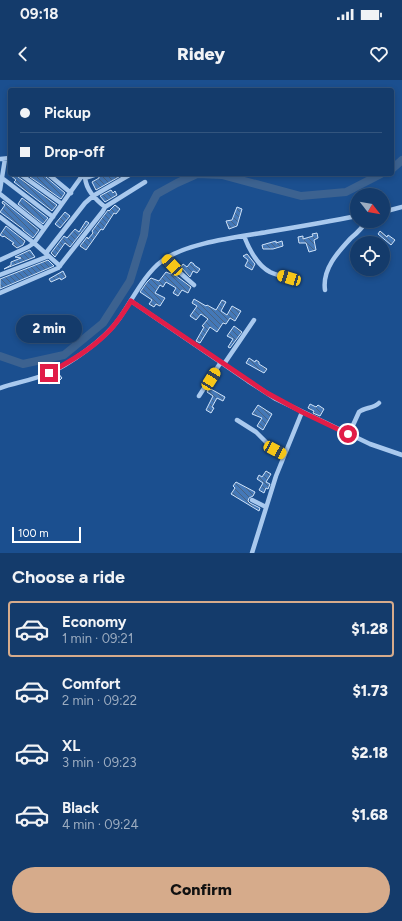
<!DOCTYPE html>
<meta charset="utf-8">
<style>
:root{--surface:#143b6b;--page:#1d4271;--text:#f1f3f6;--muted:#9dadc1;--line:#33557e;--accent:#d6ab8b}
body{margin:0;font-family:Figtree,sans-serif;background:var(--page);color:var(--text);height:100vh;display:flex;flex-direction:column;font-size:15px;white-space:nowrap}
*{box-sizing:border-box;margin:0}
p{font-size:13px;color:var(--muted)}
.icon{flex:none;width:22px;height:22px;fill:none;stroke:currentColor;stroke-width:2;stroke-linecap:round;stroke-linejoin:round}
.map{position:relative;height:473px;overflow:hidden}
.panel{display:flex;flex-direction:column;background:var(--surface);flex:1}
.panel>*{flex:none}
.banner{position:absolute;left:8px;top:8px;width:386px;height:88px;border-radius:4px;box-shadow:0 2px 6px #0003,0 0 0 1px var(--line);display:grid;align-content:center;height:88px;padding:0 12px;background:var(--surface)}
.needle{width:26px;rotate:121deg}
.buttons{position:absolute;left:350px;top:108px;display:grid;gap:8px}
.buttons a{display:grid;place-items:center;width:40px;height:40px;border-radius:50%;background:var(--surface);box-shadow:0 2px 6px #0003,0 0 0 1px var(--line);font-size:20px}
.scale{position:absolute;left:12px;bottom:10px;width:69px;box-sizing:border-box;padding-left:4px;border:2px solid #fff;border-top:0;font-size:11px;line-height:14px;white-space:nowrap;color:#fff;-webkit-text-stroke:3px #1b4f8f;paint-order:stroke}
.end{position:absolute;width:18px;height:18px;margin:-9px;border:5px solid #e11d48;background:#fff;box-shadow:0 0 0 2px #fff}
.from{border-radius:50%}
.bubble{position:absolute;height:28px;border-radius:14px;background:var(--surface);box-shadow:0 2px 6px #0003,0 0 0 1px var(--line);font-size:13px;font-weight:800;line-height:28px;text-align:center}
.car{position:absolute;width:12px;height:24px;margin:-12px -6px;border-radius:5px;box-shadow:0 0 3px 1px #0007;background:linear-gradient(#f5c518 24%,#345 0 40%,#f5c518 0 76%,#345 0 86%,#f5c518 0)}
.banner b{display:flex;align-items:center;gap:14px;height:38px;font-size:15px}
.banner b+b{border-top:1px solid var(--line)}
.banner i{width:10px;height:10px;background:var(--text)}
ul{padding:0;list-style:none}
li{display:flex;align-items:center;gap:12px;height:56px;margin:0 8px 6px;padding:0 4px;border:2px solid transparent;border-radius:4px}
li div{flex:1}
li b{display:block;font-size:15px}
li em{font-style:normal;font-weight:800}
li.active{border-color:var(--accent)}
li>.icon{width:36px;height:36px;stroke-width:1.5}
h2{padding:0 12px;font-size:18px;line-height:48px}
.button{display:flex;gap:8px;margin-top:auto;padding:8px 12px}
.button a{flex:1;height:46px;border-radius:24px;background:var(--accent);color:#111;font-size:16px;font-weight:800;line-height:46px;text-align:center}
.status{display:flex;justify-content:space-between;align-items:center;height:28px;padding:0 20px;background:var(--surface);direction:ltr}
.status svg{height:11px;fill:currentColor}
header{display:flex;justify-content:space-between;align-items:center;height:52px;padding:0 12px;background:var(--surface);font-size:18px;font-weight:800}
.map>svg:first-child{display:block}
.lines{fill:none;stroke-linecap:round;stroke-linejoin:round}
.river{stroke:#3c6290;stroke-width:8}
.building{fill:url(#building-back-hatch);stroke:#cfe3fa}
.minor{stroke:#a9c9ee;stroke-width:4.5}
.route{stroke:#e11d48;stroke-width:5}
</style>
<div class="status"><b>09:18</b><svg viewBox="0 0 49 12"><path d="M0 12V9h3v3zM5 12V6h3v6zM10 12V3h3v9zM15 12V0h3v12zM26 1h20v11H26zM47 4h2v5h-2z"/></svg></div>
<header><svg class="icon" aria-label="back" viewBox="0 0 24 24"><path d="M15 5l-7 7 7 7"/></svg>Ridey<svg class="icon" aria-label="heart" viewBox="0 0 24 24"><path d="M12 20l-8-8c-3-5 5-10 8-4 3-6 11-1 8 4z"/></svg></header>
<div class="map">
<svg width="402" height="473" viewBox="0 0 402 473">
<defs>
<pattern id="building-back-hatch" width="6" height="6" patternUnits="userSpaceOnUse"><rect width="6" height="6" fill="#4478b7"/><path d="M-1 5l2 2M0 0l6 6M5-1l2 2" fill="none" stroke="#486282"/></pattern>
</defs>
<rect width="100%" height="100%" fill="#1b4f8f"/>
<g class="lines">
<!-- river -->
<path class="river" d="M392 89 402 80
M0 276 23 284 64 275 103 243 130 201 144 155 147 133 157 114 177 103 197 94 222 95 301 116 346 112 381 94"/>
</g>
<!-- building -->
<path class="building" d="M9 94H16L18 97 57 125 52 131 14 102 16 100Z
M32 94H44L46 97 65 113 61 119 30 97Z
M102 94H124L96 110 92 102 99 98V97Z
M111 110 113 113 115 111 117 115 105 122 100 116Z
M22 118 48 138 43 144 18 124Z
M3 121 39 150 33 158 23 150V149L0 132 5 125 2 123Z
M115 125 120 129 116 134 114 133 103 150 101 149 86 170 80 166 87 157 88 159 93 153 92 151 108 130 109 131Z
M237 127 242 129 237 146 229 149 226 141 232 140Z
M65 132 70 136 60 148 55 144Z
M86 141 89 143 70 167 65 163 55 177 51 173 64 156 67 158 75 149 79 152Z
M6 146 25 161 23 165 17 168 12 164 14 163 4 156 3 157 0 155Z
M380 151 387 157 388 155 395 160 391 165 378 154Z
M317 153 318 158 314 160 316 170 309 172 306 163H299L298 157 303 156V159L313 156 312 154Z
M276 161V163L282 161 283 166 273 169H263L262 165Z
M30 170 35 177 4 189 11 185V182L21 178 15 177Z
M247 174 255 184 252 190 245 186 248 180 243 176Z
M48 180 54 186 0 209V199Z
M191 182 194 184V185L200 189 197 193 193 191 190 197 181 187 183 184 187 187Z
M63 191 66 197 61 200 60 198 51 202 49 199Z
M173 191 175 195 191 207 188 213 182 210 178 216 173 213 176 208 166 202 163 207 160 205 155 213 165 218 160 226 156 224 154 227 149 224 152 220 140 212 147 202 151 198 159 201 166 192 171 194Z
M194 219 206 226 207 225 216 230 222 220 226 222 221 231 227 235 232 226 241 231 235 241 230 238 226 244 223 243 217 252 210 247 200 263 196 261 204 247 202 246 208 239 201 234 196 240 190 236 197 226 192 223Z
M234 246 242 252 230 268 228 267 233 259 227 256Z
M249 278 255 282 256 280 259 282V284L267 289 264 293 246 283Z
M58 293 62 298 58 302 55 299 49 304 45 300Z
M209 308 225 317 223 321 217 318 212 327 214 328 211 333 206 330 213 316 207 312Z
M310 324 316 327 318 325 324 329 320 336 313 333 314 331 308 328Z
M258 325 272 334 263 350 257 346 262 338 252 334Z
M266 391 271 394 266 402 270 404 268 409 266 408 264 413 259 410 263 403 257 399 259 395 262 397Z
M236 402 255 412 253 416 249 418 248 421 250 423 260 428 259 431 231 414 235 408 233 406Z"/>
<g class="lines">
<!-- minor -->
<path class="minor" d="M0 79 10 78
M20 94 62 124
M48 94 71 113
M75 94 88 97 97 94
M2 98 53 137
M0 110 5 79
M0 114 44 149
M105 127 145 102
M383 132 402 127
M0 137 34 163 60 186
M244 156C249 169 257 185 270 192 276 195 283 196 289 198
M46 173 85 123 93 116 131 94
M166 178 178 191 194 205
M0 180 28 167 34 163 82 96
M0 195 49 176
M325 210C322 189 338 172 351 158 357 153 363 148 366 141
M0 213 58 188 103 131 105 127C95 119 86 110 85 97
M131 221 248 301 276 319 370 364 402 375
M224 284 254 240
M0 308C15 303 32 300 47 294 69 285 105 259 119 239 131 222 145 193 162 181 185 163 238 157 267 152 297 147 327 142 357 136
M199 316 221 282
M237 340 256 352 271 367 284 375
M349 354 359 332C365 327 373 329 379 323
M252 420 266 427
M252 473 276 396 302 332"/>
</g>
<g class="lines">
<!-- route -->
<path class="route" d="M49 293C69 282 90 270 106 254 116 245 123 233 131 221L267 313 302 332 348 354"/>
</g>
</svg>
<div class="buttons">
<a><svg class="needle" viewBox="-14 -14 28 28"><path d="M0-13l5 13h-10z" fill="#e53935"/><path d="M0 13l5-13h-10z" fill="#9dadc1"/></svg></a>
<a><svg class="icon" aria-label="locate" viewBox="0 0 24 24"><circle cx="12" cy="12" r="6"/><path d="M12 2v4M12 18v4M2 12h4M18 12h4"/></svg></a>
</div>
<div class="scale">100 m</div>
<i class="end from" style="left:348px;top:354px"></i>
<i class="end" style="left:49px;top:293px"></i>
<div class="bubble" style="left:16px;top:235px;width:66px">2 min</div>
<i class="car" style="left:172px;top:185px;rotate:317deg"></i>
<i class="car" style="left:289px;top:198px;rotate:287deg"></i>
<i class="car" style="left:211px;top:299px;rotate:32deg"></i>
<i class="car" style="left:275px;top:370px;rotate:118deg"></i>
<div class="banner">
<b><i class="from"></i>Pickup</b>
<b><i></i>Drop-off</b>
</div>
</div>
<section class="panel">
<h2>Choose a ride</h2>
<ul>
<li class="active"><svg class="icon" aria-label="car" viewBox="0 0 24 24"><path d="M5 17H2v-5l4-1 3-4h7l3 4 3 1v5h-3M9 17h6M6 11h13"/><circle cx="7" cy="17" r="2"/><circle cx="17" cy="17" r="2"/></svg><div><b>Economy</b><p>1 min · 09:21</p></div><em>$1.28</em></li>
<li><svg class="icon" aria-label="car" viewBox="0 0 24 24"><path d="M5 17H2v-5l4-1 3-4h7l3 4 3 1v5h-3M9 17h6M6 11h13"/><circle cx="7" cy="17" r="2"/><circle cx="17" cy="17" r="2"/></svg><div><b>Comfort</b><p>2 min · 09:22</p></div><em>$1.73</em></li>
<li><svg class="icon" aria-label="car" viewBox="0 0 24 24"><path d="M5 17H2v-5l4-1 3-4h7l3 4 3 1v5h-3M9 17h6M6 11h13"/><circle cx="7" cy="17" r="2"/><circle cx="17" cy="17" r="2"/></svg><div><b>XL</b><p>3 min · 09:23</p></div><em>$2.18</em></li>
<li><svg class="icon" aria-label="car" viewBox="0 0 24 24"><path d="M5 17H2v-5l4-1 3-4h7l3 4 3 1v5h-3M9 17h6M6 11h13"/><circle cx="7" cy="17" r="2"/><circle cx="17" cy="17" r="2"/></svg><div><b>Black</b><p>4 min · 09:24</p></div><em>$1.68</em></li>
</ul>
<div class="button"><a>Confirm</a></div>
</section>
